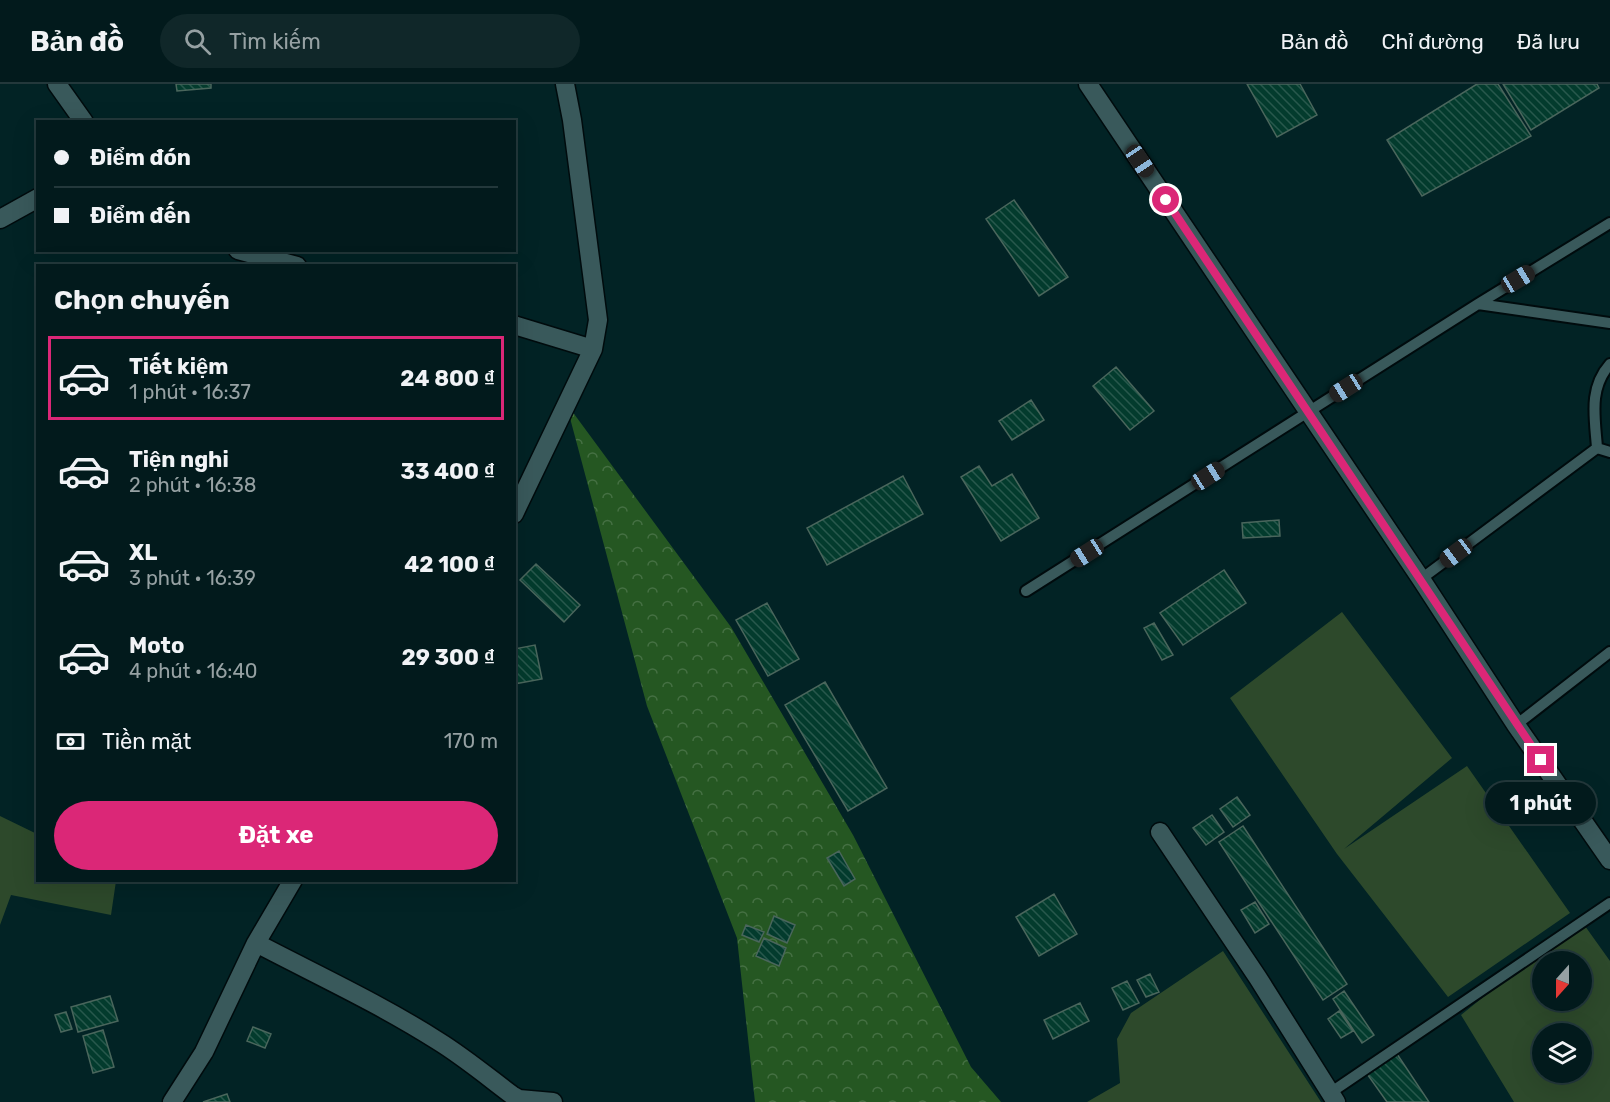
<!DOCTYPE html>
<html lang="vi">
<meta charset="utf-8">
<style>
:root{--surface:#021a1c;--page:#102729;--text:#f1f3f6;--muted:#96a1a3;--line:#23383b;--accent:#db2777}
body{margin:0;font-family:Rubik,sans-serif;background:var(--page);color:var(--text);height:100vh;display:flex;flex-direction:column;font-size:22px;white-space:nowrap}
*{box-sizing:border-box;margin:0}
p{font-size:20px;color:var(--muted)}
.icon{flex:none;width:33px;height:33px;fill:none;stroke:currentColor;stroke-width:2;stroke-linecap:round;stroke-linejoin:round}
.map{position:relative;flex:1;overflow:hidden}
.details{position:absolute;left:36px;top:180px;width:480px;height:618px;display:flex;flex-direction:column;background:var(--surface);border-radius:0px;box-shadow:0 6px 24px #0002,0 0 0 2px var(--line)}
.details>*{flex:none}
.top-card{position:absolute;left:36px;top:36px;width:480px;height:132px;border-radius:0px;box-shadow:0 6px 24px #0002,0 0 0 2px var(--line);display:grid;align-content:center;height:132px;padding:0 18px;background:var(--surface)}
.needle{width:39px;rotate:201deg}
.buttons{position:absolute;left:1532px;top:867px;display:grid;gap:12px}
.buttons a{display:grid;place-items:center;width:60px;height:60px;border-radius:50%;background:var(--surface);box-shadow:0 6px 24px #0002,0 0 0 2px var(--line);font-size:30px}
.end{position:absolute;width:27px;height:27px;margin:-14px;border:8px solid #db2777;background:#fff;box-shadow:0 0 0 3px #fff}
.from{border-radius:50%}
.bubble{position:absolute;height:42px;border-radius:21px;background:var(--surface);box-shadow:0 6px 24px #0002,0 0 0 2px var(--line);font-size:20px;font-weight:700;line-height:42px;text-align:center}
.car{position:absolute;width:18px;height:36px;margin:-18px -9px;border-radius:8px;box-shadow:0 0 4px 2px #0007;background:linear-gradient(#222 24%,#8ab4d8 0 40%,#222 0 76%,#8ab4d8 0 86%,#222 0)}
.top-card b{display:flex;align-items:center;gap:21px;height:57px;font-size:22px}
.top-card b+b{border-top:2px solid var(--line)}
.top-card i{width:15px;height:15px;background:var(--text)}
ul{padding:0;list-style:none}
li{display:flex;align-items:center;gap:18px;height:84px;margin:0 12px 9px;padding:0 6px;border:3px solid transparent;border-radius:0px}
li div{flex:1}
li b{display:block;font-size:22px}
li em{font-style:normal;font-weight:700}
li.on{border-color:var(--accent)}
li>.icon{width:54px;height:54px;stroke-width:1.5}
h2{padding:0 18px;font-size:27px;line-height:72px}
.pay{display:flex;align-items:center;gap:15px;height:66px;padding:0 18px;font-size:22px}
.pay p{margin-inline-start:auto}
.button{display:flex;gap:12px;margin-top:auto;padding:12px 18px}
.button a{flex:1;height:69px;border-radius:36px;background:var(--accent);color:#fff;font-size:24px;font-weight:700;line-height:69px;text-align:center}
header{display:flex;align-items:center;gap:36px;box-sizing:border-box;height:84px;padding:0 30px;background:var(--surface);border-bottom:2px solid var(--line)}
header strong{font-size:28px}
nav{display:flex;gap:33px;margin-inline-start:auto;font-size:21px}
.search{width:420px;height:54px;background:var(--page);display:flex;align-items:center;gap:15px;box-sizing:border-box;padding:0 21px;border-radius:33px;color:var(--muted);font-size:22px}
.map>svg:first-child{display:block}
.green{fill:#2d492b;fill-rule:evenodd}
.forest{fill:url(#forest-crowns)}
.building{fill:url(#building-back-hatch);stroke:#4a665c;stroke-width:1.5}
.lines{fill:none;stroke-linecap:round;stroke-linejoin:round}
.service-casing{stroke:#000b0d;stroke-width:14}
.minor-casing{stroke:#000b0d;stroke-width:21}
.service{stroke:#39595b;stroke-width:10}
.minor{stroke:#39595b;stroke-width:18}
.route{stroke:#db2777;stroke-width:8}
</style>
<header>
<strong>Bản đồ</strong>
<div class="search"><svg class="icon" aria-label="search" viewBox="0 0 24 24"><circle cx="10" cy="10" r="6"/><path d="M15 15l6 6"/></svg>Tìm kiếm</div>
<nav><a>Bản đồ</a><a>Chỉ đường</a><a>Đã lưu</a></nav>
</header>
<div class="map">
<svg width="1610" height="1018" viewBox="0 0 1610 1018">
<defs>
<pattern id="forest-crowns" width="20" height="18" patternUnits="userSpaceOnUse" patternTransform="scale(1.5)"><rect width="20" height="18" fill="#255722"/><path d="M2 6a3 3 0 1 1 6 0M12 15a3 3 0 1 1 6 0" fill="none" stroke="#457043"/></pattern>
<pattern id="building-back-hatch" width="6" height="6" patternUnits="userSpaceOnUse" patternTransform="scale(1.5)"><rect width="6" height="6" fill="#033b2d"/><path d="M-1 5l2 2M0 0l6 6M5-1l2 2" fill="none" stroke="#28584c"/></pattern>
</defs>
<rect width="100%" height="100%" fill="#022325"/>
<!-- green -->
<path class="green" d="M1342 528 1452 674 1344 765 1467 682 1570 829 1448 913 1337 770 1230 614Z
M0 732 37 750 38 796 116 797 111 831 11 811 0 841Z
M1580 835 1610 877V1018H1514L1461 931ZM1542 878H1581V916H1542ZM1542 950H1581V988H1542Z
M1223 867 1321 1018H1087L1120 999 1117 955 1131 929Z"/>
<!-- forest -->
<path class="forest" d="M566 319 731 543 853 751 971 983 1001 1018H755L737 854 647 622Z"/>
<!-- building -->
<path class="building" d="M176 0H211V4L177 7Z
M1247 0H1300L1317 31 1277 53Z
M1477 0H1498L1531 52 1422 112 1387 56Z
M1503 0H1597L1599 4 1531 46Z
M1014 116 1068 193 1039 212 986 135Z
M1116 283 1154 327 1130 346 1093 302Z
M1031 316 1044 336 1012 356 999 337Z
M979 382 992 402 1012 390 1039 434 1001 457 961 393Z
M903 392 923 430 827 481 807 444Z
M1279 436 1280 452 1243 454 1242 439Z
M536 480 580 521 564 538 520 496Z
M1224 486 1246 519 1183 561 1160 529Z
M767 519 799 575 768 592 736 536Z
M1154 539 1173 571 1162 576 1144 544Z
M535 561 542 595 514 600V565Z
M825 598 887 704 848 727 785 621Z
M1237 713 1250 731 1233 743 1220 725Z
M1212 731 1224 748 1206 761 1193 744Z
M1243 742 1347 900 1323 916 1219 758Z
M839 767 855 795 844 802 827 774Z
M1054 810 1077 850 1039 872 1016 833Z
M1255 818 1269 840 1255 849 1241 826Z
M774 832 795 841 787 859 767 850Z
M746 841 764 848 759 858 742 851Z
M764 854 786 864 779 882 756 872Z
M1150 890 1159 908 1146 913 1137 896Z
M1127 897 1139 919 1123 926 1112 904Z
M1344 907 1374 951 1362 959 1333 915Z
M110 912 118 937 78 948 71 923Z
M1080 919 1089 937 1053 955 1044 936Z
M1339 927 1353 947 1341 954 1328 935Z
M66 928 72 945 61 948 55 931Z
M253 943 271 950 265 964 247 957Z
M103 946 114 983 93 989 83 952Z
M1395 967 1429 1018H1387L1365 987Z
M227 1010 230 1018H203Z"/>
<g class="lines">
<defs>
<path id="service" d="M1478 220 1610 239
M1597 364C1595 334 1588 305 1610 280
M1597 364 1610 368
M1421 495 1597 364
M1026 507 1478 220 1610 139
M1516 641 1610 568
M1330 1009 1610 819"/>
<path id="minor" d="M57 0 84 38
M1088 0 1421 495 1516 641 1610 776
M0 135 38 114
M238 166 297 182
M514 241 593 265
M514 430 593 265 598 236 572 36 565 0
M1160 748 1258 894 1336 1018
M256 859C317 891 380 920 438 957 464 973 488 993 512 1011L519 1015 553 1018
M172 1018 204 968 256 859 293 796"/>
</defs>
<!-- service casing -->
<use href="#service" class="service-casing"/>
<!-- minor casing -->
<use href="#minor" class="minor-casing"/>
<!-- service -->
<use href="#service" class="service"/>
<!-- minor -->
<use href="#minor" class="minor"/>
</g>
<g class="lines">
<!-- route -->
<path class="route" d="M1166 116 1541 676"/>
</g>
</svg>
<div class="buttons">
<a><svg class="needle" viewBox="-14 -14 28 28"><path d="M0-13l5 13h-10z" fill="#e53935"/><path d="M0 13l5-13h-10z" fill="#96a1a3"/></svg></a>
<a><svg class="icon" aria-label="layers" viewBox="0 0 24 24"><path d="M12 4l9 5-9 5-9-5zM3 14l9 5 9-5"/></svg></a>
</div>
<i class="end from" style="left:1166px;top:116px"></i>
<i class="end" style="left:1541px;top:676px"></i>
<div class="bubble" style="left:1485px;top:698px;width:111px">1 phút</div>
<i class="car" style="left:1140px;top:77px;rotate:146deg"></i>
<i class="car" style="left:1518px;top:195px;rotate:59deg"></i>
<i class="car" style="left:1346px;top:304px;rotate:238deg"></i>
<i class="car" style="left:1208px;top:392px;rotate:58deg"></i>
<i class="car" style="left:1087px;top:469px;rotate:238deg"></i>
<i class="car" style="left:1456px;top:469px;rotate:233deg"></i>
<div class="top-card">
<b><i class="from"></i>Điểm đón</b>
<b><i></i>Điểm đến</b>
</div>
<section class="details">
<h2>Chọn chuyến</h2>
<ul>
<li class="on"><svg class="icon" aria-label="car" viewBox="0 0 24 24"><path d="M5 17H2v-5l4-1 3-4h7l3 4 3 1v5h-3M9 17h6M6 11h13"/><circle cx="7" cy="17" r="2"/><circle cx="17" cy="17" r="2"/></svg><div><b>Tiết kiệm</b><p>1 phút · 16:37</p></div><em>24 800 ₫</em></li>
<li><svg class="icon" aria-label="car" viewBox="0 0 24 24"><path d="M5 17H2v-5l4-1 3-4h7l3 4 3 1v5h-3M9 17h6M6 11h13"/><circle cx="7" cy="17" r="2"/><circle cx="17" cy="17" r="2"/></svg><div><b>Tiện nghi</b><p>2 phút · 16:38</p></div><em>33 400 ₫</em></li>
<li><svg class="icon" aria-label="car" viewBox="0 0 24 24"><path d="M5 17H2v-5l4-1 3-4h7l3 4 3 1v5h-3M9 17h6M6 11h13"/><circle cx="7" cy="17" r="2"/><circle cx="17" cy="17" r="2"/></svg><div><b>XL</b><p>3 phút · 16:39</p></div><em>42 100 ₫</em></li>
<li><svg class="icon" aria-label="car" viewBox="0 0 24 24"><path d="M5 17H2v-5l4-1 3-4h7l3 4 3 1v5h-3M9 17h6M6 11h13"/><circle cx="7" cy="17" r="2"/><circle cx="17" cy="17" r="2"/></svg><div><b>Moto</b><p>4 phút · 16:40</p></div><em>29 300 ₫</em></li>
</ul>
<div class="pay"><svg class="icon" aria-label="cash" viewBox="0 0 24 24"><path d="M3 7h18v10H3z"/><circle cx="12" cy="12" r="2"/></svg>Tiền mặt<p>170 m</p></div>
<div class="button"><a>Đặt xe</a></div>
</section>
</div>
